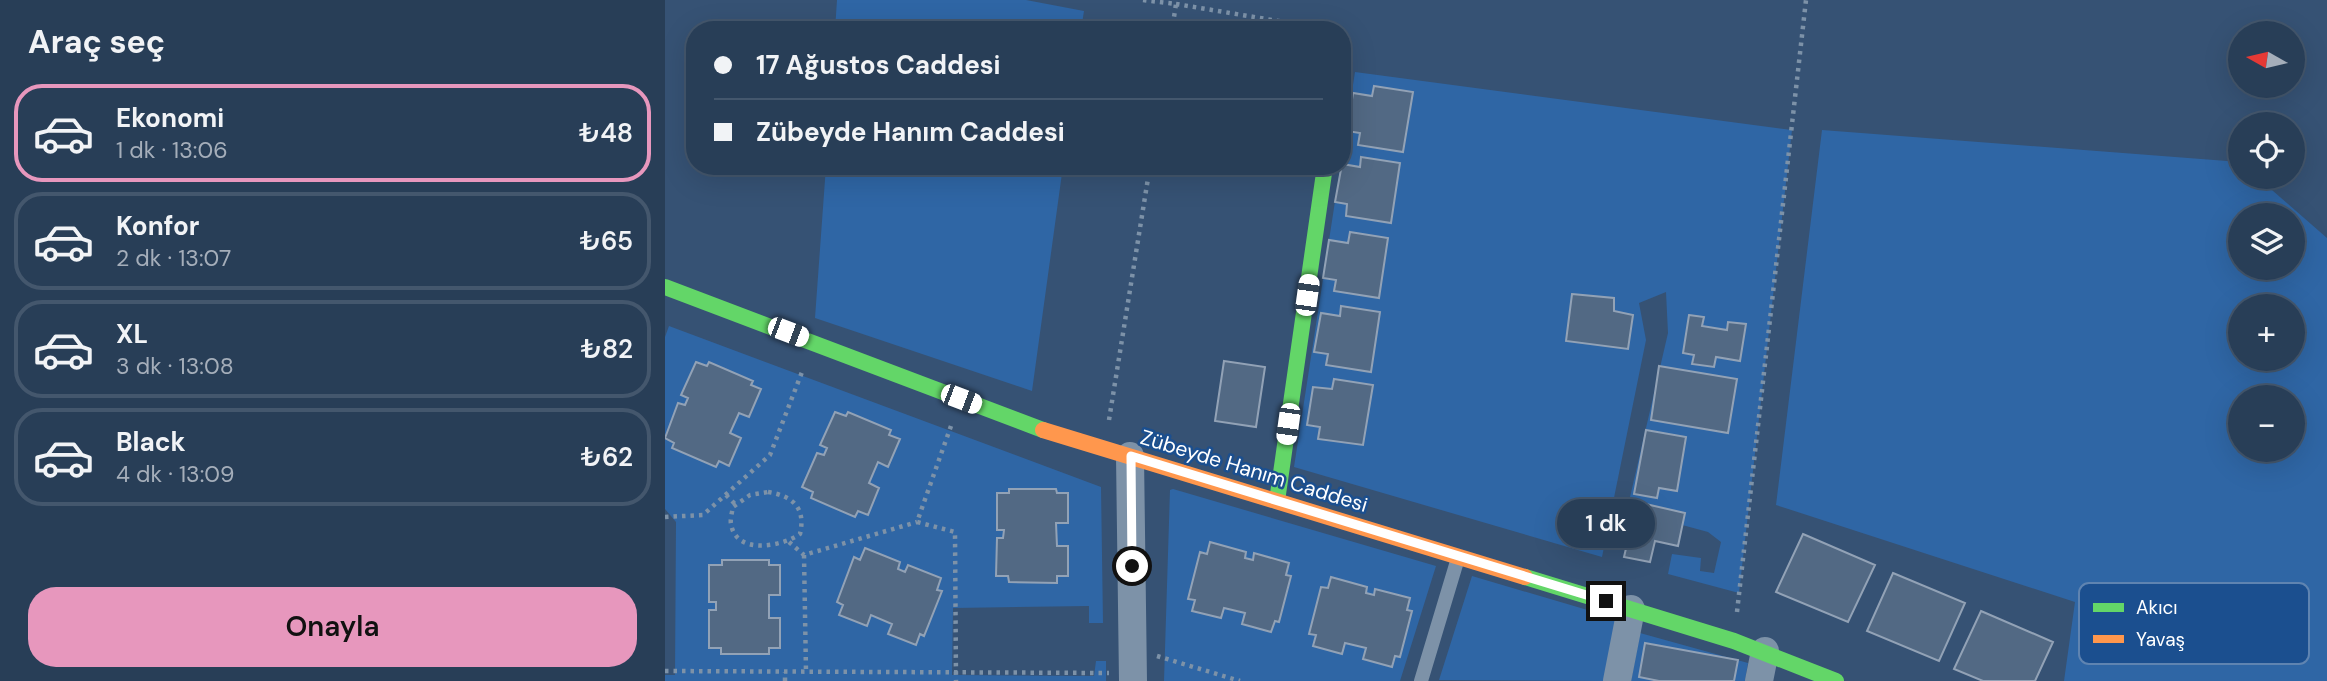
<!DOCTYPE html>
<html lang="tr">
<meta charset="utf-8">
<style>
:root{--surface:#283e57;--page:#344961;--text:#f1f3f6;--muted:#a5aeba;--line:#44576d;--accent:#e797bd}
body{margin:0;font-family:"DM Sans",sans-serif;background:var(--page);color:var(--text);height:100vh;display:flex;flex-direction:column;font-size:26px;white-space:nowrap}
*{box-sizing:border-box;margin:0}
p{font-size:23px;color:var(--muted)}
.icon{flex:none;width:38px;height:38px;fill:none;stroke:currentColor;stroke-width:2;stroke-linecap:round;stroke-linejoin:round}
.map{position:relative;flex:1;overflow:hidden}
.drawer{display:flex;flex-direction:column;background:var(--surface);width:665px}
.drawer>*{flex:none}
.hud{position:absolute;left:21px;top:21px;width:665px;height:154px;border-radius:28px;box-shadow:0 7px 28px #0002,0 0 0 2px var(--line);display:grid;align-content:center;height:154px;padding:0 28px;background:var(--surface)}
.needle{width:46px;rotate:278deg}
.buttons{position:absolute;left:1563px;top:21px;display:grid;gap:14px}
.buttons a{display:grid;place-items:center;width:77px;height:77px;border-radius:50%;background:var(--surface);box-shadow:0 7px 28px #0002,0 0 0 2px var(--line);font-size:35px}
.end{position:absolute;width:32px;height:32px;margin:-16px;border:9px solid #fff;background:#111;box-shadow:0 0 0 4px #111}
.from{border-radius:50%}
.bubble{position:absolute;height:49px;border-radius:24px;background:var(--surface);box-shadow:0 7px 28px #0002,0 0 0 2px var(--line);font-size:23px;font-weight:600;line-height:49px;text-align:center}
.car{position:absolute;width:21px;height:42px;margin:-21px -10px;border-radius:9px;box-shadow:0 0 5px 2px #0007;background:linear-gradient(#fff 24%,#345 0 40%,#fff 0 76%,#345 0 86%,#fff 0)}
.hud b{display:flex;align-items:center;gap:24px;height:66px;font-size:26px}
.hud b+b{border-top:2px solid var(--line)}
.hud i{width:18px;height:18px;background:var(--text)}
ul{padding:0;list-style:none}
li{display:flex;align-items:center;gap:21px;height:98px;margin:0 14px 10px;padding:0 14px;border:4px solid var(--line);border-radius:28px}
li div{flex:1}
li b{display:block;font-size:26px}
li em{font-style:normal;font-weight:600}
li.on{border-color:var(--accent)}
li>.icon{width:63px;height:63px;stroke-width:1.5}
h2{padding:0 28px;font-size:32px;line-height:84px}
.action{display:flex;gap:14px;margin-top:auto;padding:14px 28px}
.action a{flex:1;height:80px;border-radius:28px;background:var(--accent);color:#111;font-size:28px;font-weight:600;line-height:80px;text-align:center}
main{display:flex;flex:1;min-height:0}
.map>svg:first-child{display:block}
.green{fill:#2f66a5;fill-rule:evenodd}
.building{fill:#526984;stroke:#92a2b6;stroke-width:2}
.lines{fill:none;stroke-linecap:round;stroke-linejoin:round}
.path{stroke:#7d92a8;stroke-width:4.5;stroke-dasharray:3.5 5;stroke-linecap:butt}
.lane{stroke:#7d92a8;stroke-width:14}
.street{stroke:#7d92a8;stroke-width:28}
.fast{stroke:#63d668;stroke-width:16}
.slow{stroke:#ff974d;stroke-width:16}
.route{stroke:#fff;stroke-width:9}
.labels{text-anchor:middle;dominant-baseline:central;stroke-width:5;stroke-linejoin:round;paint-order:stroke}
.street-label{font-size:21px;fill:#fff;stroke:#1b4f8f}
.key{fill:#1b4f8f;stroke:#5f84b1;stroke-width:2}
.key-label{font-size:19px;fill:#fff}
</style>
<main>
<section class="drawer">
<h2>Araç seç</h2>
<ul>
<li class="on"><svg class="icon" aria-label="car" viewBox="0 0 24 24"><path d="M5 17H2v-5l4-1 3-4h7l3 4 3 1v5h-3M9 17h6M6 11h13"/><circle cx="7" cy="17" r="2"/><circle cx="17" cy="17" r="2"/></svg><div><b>Ekonomi</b><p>1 dk · 13:06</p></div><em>₺48</em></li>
<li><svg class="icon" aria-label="car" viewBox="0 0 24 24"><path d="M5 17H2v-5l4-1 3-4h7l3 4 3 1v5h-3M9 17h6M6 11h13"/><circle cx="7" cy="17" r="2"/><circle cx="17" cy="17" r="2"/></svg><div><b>Konfor</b><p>2 dk · 13:07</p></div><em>₺65</em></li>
<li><svg class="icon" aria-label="car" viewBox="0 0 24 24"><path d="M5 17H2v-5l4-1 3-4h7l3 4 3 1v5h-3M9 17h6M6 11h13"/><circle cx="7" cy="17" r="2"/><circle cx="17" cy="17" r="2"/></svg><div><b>XL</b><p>3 dk · 13:08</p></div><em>₺82</em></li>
<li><svg class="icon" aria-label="car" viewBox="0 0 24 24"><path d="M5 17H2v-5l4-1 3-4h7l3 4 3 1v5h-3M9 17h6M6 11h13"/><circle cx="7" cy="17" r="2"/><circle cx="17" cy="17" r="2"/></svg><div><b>Black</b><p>4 dk · 13:09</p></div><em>₺62</em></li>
</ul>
<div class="action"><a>Onayla</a></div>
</section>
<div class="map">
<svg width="1662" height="681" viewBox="0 0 1662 681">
<rect width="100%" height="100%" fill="#365274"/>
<!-- green -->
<path class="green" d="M172 0H361L419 11 416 30H170Z
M690 72 1127 130 1074 593 1003 574 1007 554 1036 558 1035 571 1049 573 1056 542 1043 532 962 510 1003 333 1001 292 974 303 981 340 937 557 629 467Z
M1157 130 1575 162V177H1592L1662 238V681H1399L1410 602 1111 505ZM1575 215H1628V268H1575ZM1575 306H1628V359H1575ZM1575 397H1628V450H1575Z
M161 166H398L367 391 150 318Z
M4 326 436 487 438 623H424V606L288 608 287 675 429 676 431 661H441V681H0V675H10L11 522 0 509V337Z
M508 489 771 566 735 681H499L505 490Z
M807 576 953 619 941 681 774 680Z
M975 633 1083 663 1080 681H966Z"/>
<!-- building -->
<path class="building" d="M709 86 748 92 738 152 693 145 695 133 682 131 688 93 707 96Z
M696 157 735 163 726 223 681 216 682 204 670 202 677 164 695 167Z
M685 232 723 238 714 298 669 291 671 280 658 278 664 240 683 243Z
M907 294 949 298V311L968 315 963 349 901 341Z
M676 306 715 312 706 372 661 365 663 354 649 352 656 313 675 316Z
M1024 315 1039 317 1037 326 1062 330 1063 322 1081 324 1075 361 1051 357 1049 367 1027 364 1029 355 1018 353Z
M559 361 600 367 591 427 550 421Z
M31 362 42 366 44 362 88 381 86 385 96 389 84 417 74 413 65 433 76 438 64 466 54 461 51 467 7 448 9 443 0 438 13 403 20 405 23 398 16 395Z
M994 366 1072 379 1063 433 986 420Z
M669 379 708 385 698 445 653 439 655 427 642 425 648 387 667 389Z
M170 412 181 416 183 412 226 430 224 435 235 439 223 467 213 462 204 483 214 488 203 515 193 511 190 517 146 498 148 492 137 487 152 453 159 455 162 448 155 445Z
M981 430 1021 437 1012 491 994 488 992 498 969 494Z
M344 489H391L392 493H403V523H391L392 546H403V576H392V583L344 582 343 576H331L332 538H338L339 530H332V493H344Z
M972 502 1020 513 1013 546 990 541 985 562 959 557Z
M1138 534 1210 565 1183 622 1111 592Z
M545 542 581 552 580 558 588 560 589 553 624 563 621 575 626 576 614 622 610 621 606 632 577 624 580 613 559 608 556 618 527 611 530 600 523 599 535 552 542 554Z
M200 548 235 562 233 569 240 572 243 565 276 578 272 590 277 591 259 636 255 634 251 645 223 634 227 624 206 615 202 626 174 615 178 605 172 602 189 557 195 560Z
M57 560H104V565H115V595H104V618H115V648H104V654H56V648H44V610H51V602H44V565H57Z
M1228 573 1300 603 1274 661 1202 631Z
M666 577 702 587 701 593 709 595 710 589 745 598 742 610 747 611 735 657 730 656 727 667 698 659 701 648 680 643 677 654 648 646 651 635 644 634 656 587 663 588Z
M1316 611 1388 642 1370 681H1318L1289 669Z
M980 643 1073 660 1069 681H994L974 677Z"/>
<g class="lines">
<!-- path -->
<path class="path" d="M478 0 511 4 507 30
M511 4 667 30
M677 31V47
M444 420 485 166
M286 426 252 522 290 532 291 681
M103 492C128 496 141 508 135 534 118 546 71 556 66 524 65 520 67 512 68 507L85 495Z
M61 495 71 505
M0 517 38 515 105 455 137 372
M124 542 139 555 252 522
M139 555 141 672
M1072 612 1141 0
M492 656 575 681
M0 671 444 673
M120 681V672"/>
<!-- lane -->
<path class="lane" d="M756 681 793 558"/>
<!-- street -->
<path class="street" d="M465 456 468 681
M952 681 966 609
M1094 681 1100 651"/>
<!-- fast -->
<path class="fast" d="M0 287 378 430
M612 501 660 166
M860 577 1069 641 1171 681"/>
<!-- slow -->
<path class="slow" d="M378 430 860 577"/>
</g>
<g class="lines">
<!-- route -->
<path class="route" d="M467 566 466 456 941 601"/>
</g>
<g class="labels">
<!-- street labels -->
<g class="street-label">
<text transform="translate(589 471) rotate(17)">Zübeyde Hanım Caddesi</text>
</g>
</g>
<!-- legend -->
<rect x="1414" y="583" width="230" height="81" rx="10" class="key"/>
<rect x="1428" y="603" width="31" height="9" fill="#63d668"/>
<rect x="1428" y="635" width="31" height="8" fill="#ff974d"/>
<g class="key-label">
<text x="1471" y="614">Akıcı</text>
<text x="1471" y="646">Yavaş</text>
</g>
</svg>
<div class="buttons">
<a><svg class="needle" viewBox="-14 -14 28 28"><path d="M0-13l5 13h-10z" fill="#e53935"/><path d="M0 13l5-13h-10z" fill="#a5aeba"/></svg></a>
<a><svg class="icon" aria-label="locate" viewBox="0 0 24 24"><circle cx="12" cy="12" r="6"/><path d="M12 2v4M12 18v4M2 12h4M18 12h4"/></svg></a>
<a><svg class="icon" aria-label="layers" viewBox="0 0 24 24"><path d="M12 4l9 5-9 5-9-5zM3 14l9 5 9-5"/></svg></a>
<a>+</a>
<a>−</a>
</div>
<i class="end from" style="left:467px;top:566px"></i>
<i class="end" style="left:941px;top:601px"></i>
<div class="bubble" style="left:892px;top:499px;width:98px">1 dk</div>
<i class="car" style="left:642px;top:295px;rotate:8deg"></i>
<i class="car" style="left:123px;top:332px;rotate:111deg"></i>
<i class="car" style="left:296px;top:399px;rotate:111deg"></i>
<i class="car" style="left:623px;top:424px;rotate:188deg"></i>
<div class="hud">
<b><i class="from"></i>17 Ağustos Caddesi</b>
<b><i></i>Zübeyde Hanım Caddesi</b>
</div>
</div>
</main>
